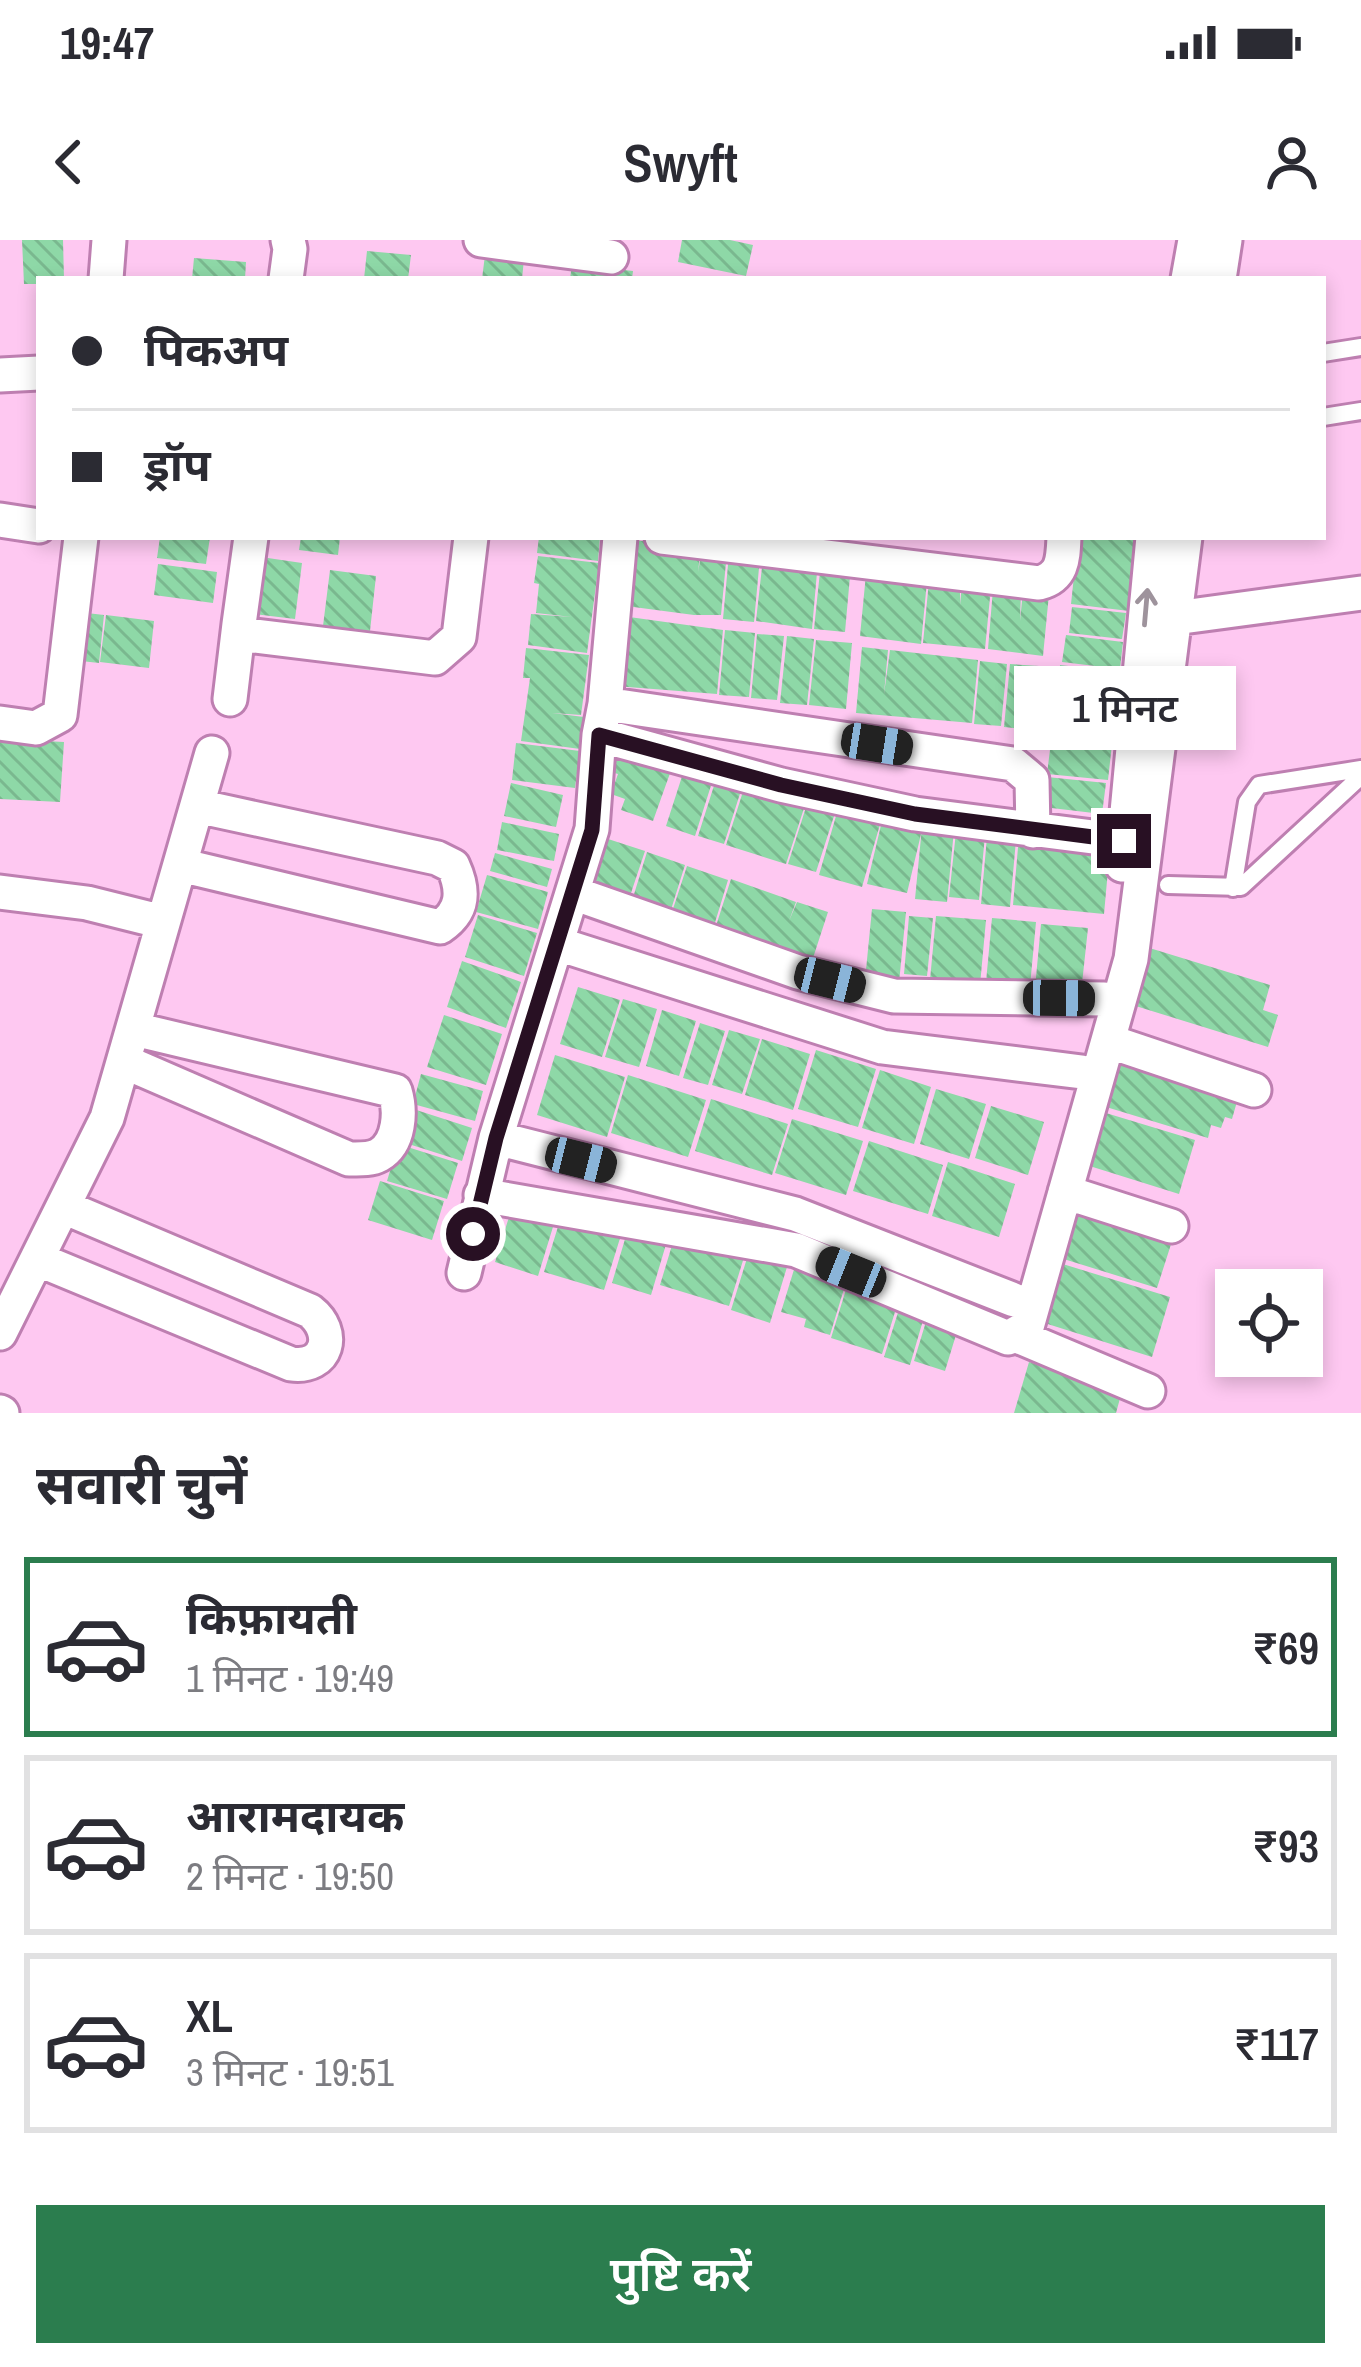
<!DOCTYPE html>
<html lang="hi">
<meta charset="utf-8">
<style>
:root{--surface:#fff;--page:#f2f2f3;--text:#2b2b33;--muted:#7c7c81;--line:#e1e1e2;--accent:#2b7d4e}
body{margin:0;font-family:"Archivo Narrow","Noto Sans Devanagari",sans-serif;background:var(--page);color:var(--text);height:100vh;display:flex;flex-direction:column;font-size:45px;white-space:nowrap}
*{box-sizing:border-box;margin:0}
p{font-size:39px;color:var(--muted)}
.icon{flex:none;width:66px;height:66px;fill:none;stroke:currentColor;stroke-width:2;stroke-linecap:round;stroke-linejoin:round}
.map{position:relative;height:1173px;overflow:hidden}
.details{display:flex;flex-direction:column;background:var(--surface);flex:1}
.details>*{flex:none}
.banner{position:absolute;left:36px;top:36px;width:1290px;height:264px;border-radius:0px;box-shadow:0 6px 18px #0003;display:grid;align-content:center;height:264px;padding:0 36px;background:var(--surface)}
.fabs{position:absolute;left:1215px;top:1029px;display:grid;gap:24px}
.fabs a{display:grid;place-items:center;width:108px;height:108px;border-radius:0px;background:var(--surface);box-shadow:0 6px 18px #0003;font-size:60px}
.end{position:absolute;width:54px;height:54px;margin:-27px;border:15px solid #281023;background:#fff;box-shadow:0 0 0 6px #fff}
.from{border-radius:50%}
.bubble{position:absolute;height:84px;border-radius:0px;background:var(--surface);box-shadow:0 6px 18px #0003;font-size:39px;font-weight:600;line-height:84px;text-align:center}
.car{position:absolute;width:36px;height:72px;margin:-36px -18px;border-radius:15px;box-shadow:0 0 9px 3px #0007;background:linear-gradient(#222 24%,#8ab4d8 0 40%,#222 0 76%,#8ab4d8 0 86%,#222 0)}
.banner b{display:flex;align-items:center;gap:42px;height:114px;font-size:45px}
.banner b+b{border-top:3px solid var(--line)}
.banner i{width:30px;height:30px;background:var(--text)}
ul{padding:0;list-style:none}
li{display:flex;align-items:center;gap:36px;height:180px;margin:0 24px 18px;padding:0 12px;border:6px solid var(--line);border-radius:0px}
li div{flex:1}
li b{display:block;font-size:45px}
li em{font-style:normal;font-weight:600}
li.current{border-color:var(--accent)}
li>.icon{width:108px;height:108px;stroke-width:1.5}
h2{padding:0 36px;font-size:54px;line-height:144px}
.button{display:flex;gap:24px;margin-top:auto;padding:24px 36px}
.button a{flex:1;height:138px;border-radius:0px;background:var(--accent);color:#fff;font-size:48px;font-weight:600;line-height:138px;text-align:center}
.status{display:flex;justify-content:space-between;align-items:center;height:84px;padding:0 60px;background:var(--surface);direction:ltr}
.status svg{height:33px;fill:currentColor}
header{display:flex;justify-content:space-between;align-items:center;height:156px;padding:0 36px;background:var(--surface);font-size:54px;font-weight:600}
.map>svg:first-child{display:block}
.building{fill:url(#building-back-hatch)}
.lines{fill:none;stroke-linecap:round;stroke-linejoin:round}
.service-casing{stroke:#be7fb1;stroke-width:22}
.minor-casing{stroke:#be7fb1;stroke-width:39}
.service{stroke:#fff;stroke-width:16}
.minor{stroke:#fff;stroke-width:33}
.oneway{stroke:#9e939c}
.route{stroke:#281023;stroke-width:15}
</style>
<div class="status"><b>19:47</b><svg viewBox="0 0 49 12"><path d="M0 12V9h3v3zM5 12V6h3v6zM10 12V3h3v9zM15 12V0h3v12zM26 1h20v11H26zM47 4h2v5h-2z"/></svg></div>
<header><svg class="icon" aria-label="back" viewBox="0 0 24 24"><path d="M15 5l-7 7 7 7"/></svg>Swyft<svg class="icon" aria-label="person" viewBox="0 0 24 24"><circle cx="12" cy="8" r="4"/><path d="M4 21q1-7 8-7t8 7"/></svg></header>
<div class="map">
<svg width="1361" height="1173" viewBox="0 0 1361 1173">
<defs>
<pattern id="building-back-hatch" width="6" height="6" patternUnits="userSpaceOnUse" patternTransform="scale(3)"><rect width="6" height="6" fill="#8ed8a7"/><path d="M-1 5l2 2M0 0l6 6M5-1l2 2" fill="none" stroke="#7ab88f"/></pattern>
</defs>
<rect width="100%" height="100%" fill="#fec8f1"/>
<!-- building -->
<path class="building" d="M22 0H63L64 39H39V44H24Z
M682 0H730L753 5 746 36 678 22Z
M367 11 411 15 408 39H364Z
M485 15 524 19 522 39H482Z
M194 18 246 22 245 39H192Z
M572 24 633 31 632 39H570Z
M160 297H210L206 324 157 318Z
M301 297H340L338 315 299 310Z
M539 297H600L598 321 537 313Z
M1071 297H1138L1129 371 1071 364 1074 336Z
M632 300 701 307 698 332 702 310 727 312 721 375H694L626 366Z
M729 314 760 317 754 382 723 379Z
M538 316 599 323 587 413 528 405 531 374 572 377 536 373 539 344 534 343Z
M261 317 302 323 295 379 253 374Z
M763 318 818 321 812 389 756 381Z
M821 322 851 325 845 392 814 389Z
M158 324 217 332 213 363 154 355Z
M330 330 376 336 370 391 323 386Z
M866 334 927 341 921 404 860 396Z
M929 341 960 344V365L962 344 991 347 985 409 923 403Z
M993 349 1021 351 1020 381 1023 351 1049 354 1043 416 988 409Z
M1072 367 1126 373 1122 399 1069 393Z
M78 372 104 375 99 423 72 420Z
M106 375 154 381 149 428 100 422Z
M622 376 723 390 717 454 615 446Z
M725 390 755 393 749 457 719 455Z
M757 394 784 396 777 460 751 458Z
M1066 395 1123 402 1120 429 1062 422Z
M787 396 814 399 807 465 780 463Z
M816 400 852 403 846 469 809 465Z
M862 407 888 410 884 454 890 410 978 420 972 483 856 473Z
M526 408 589 415 581 475 552 473 584 477 580 509 521 501 530 438H523Z
M980 421 1007 424 1001 486 974 484Z
M1010 424 1039 426 1033 490 1004 487Z
M1060 425 1120 432 1108 540 1047 534 1057 453 1082 456 1058 451Z
M0 493 26 500 64 502 60 562 0 559Z
M516 503 580 511 575 548 512 540Z
M621 503 674 522 653 581 621 570 625 559 611 554 618 534 611 532Z
M686 524 715 533 695 596 666 586Z
M718 533 744 541 724 604 698 596Z
M1047 537 1106 543 1102 574 1043 567Z
M746 542 806 562 786 624 726 605Z
M511 543 563 555 556 587 504 576Z
M807 564 835 573 816 632 788 624Z
M838 569 881 581 862 647 819 635Z
M882 581 922 590 907 653 867 644Z
M502 582 559 594 554 621 497 610Z
M922 587 954 590 947 662 915 659Z
M956 592 985 595 979 660 949 657Z
M1019 596 1110 608 1104 674 1013 665Z
M987 597 1016 600 1010 667 981 664Z
M605 598 645 611 629 659 589 646Z
M647 612 685 625 669 676 631 664Z
M495 613 552 629 547 647 490 631Z
M687 626 728 640 713 689 671 675Z
M487 635 548 652 538 689 476 672Z
M731 639 796 662 789 681 797 662 828 672 812 721 715 689Z
M872 669 906 672 899 743 865 740Z
M478 675 537 693 524 736 465 717Z
M909 676 933 678 927 736 904 734Z
M936 676 986 680 980 745 930 740Z
M992 678 1036 682 1030 746 986 742Z
M1041 684 1088 688 1081 753 1035 748Z
M1143 706 1270 745 1263 770 1278 775 1268 807 1126 763Z
M462 721 521 742 506 788 447 767Z
M578 747 620 760 602 817 560 804Z
M623 759 657 769 639 827 605 817Z
M662 770 696 781 679 836 646 826Z
M444 775 502 794 486 845 427 827Z
M700 783 725 791 708 845 683 838Z
M729 790 760 799 742 854 712 845Z
M762 799 810 814 793 870 745 855Z
M816 810 876 829 858 887 798 869Z
M555 815 625 837 607 897 537 875Z
M1107 817 1238 858 1232 879 1225 877 1221 888 1211 885 1208 898 1093 863Z
M880 830 931 847 914 904 862 888Z
M421 834 483 851 475 881 413 864Z
M628 835 706 860 688 917 611 893Z
M936 849 986 864 969 919 920 904Z
M711 859 788 884 772 935 695 911Z
M991 866 1044 882 1028 935 975 918Z
M407 867 472 888 462 921 396 900Z
M1096 870 1195 900 1179 954 1080 923Z
M792 879 863 901 846 955 775 933Z
M869 901 943 925 928 974 853 951Z
M398 904 458 923 447 959 387 941Z
M948 922 1015 944 999 997 932 976Z
M380 941 444 961 432 1000 368 980Z
M1070 963 1174 995 1157 1048 1054 1016Z
M513 964 556 977 538 1036 495 1022Z
M561 977 621 995 604 1050 544 1032Z
M628 989 667 1001 651 1055 612 1043Z
M676 992 745 1014 729 1066 660 1045Z
M748 1015 787 1027 770 1083 731 1070Z
M1053 1021 1170 1057 1152 1117 1035 1080Z
M796 1023 847 1039 830 1095 804 1087 806 1079 781 1072Z
M848 1043 899 1059 882 1114 831 1098Z
M901 1063 926 1070 910 1125 884 1117Z
M928 1075 959 1085 945 1131 914 1121Z
M1029 1122 1122 1151 1116 1173H1014Z"/>
<g class="lines">
<defs>
<path id="service" d="M1323 113 1361 107
M1323 177 1361 171
M1168 645 1241 647 1361 536
M1233 648 1247 562 1259 545 1361 529"/>
<path id="minor" d="M481 0 611 17
M106 39 109 0
M286 39 290 9 288 0
M1188 39 1195 0
M1219 39 1225 0
M0 135 39 133
M0 280 39 286
M251 297 239 384 247 395 435 418 459 397 471 297
M662 297 1039 343C1063 337 1063 319 1064 297
M1175 378 1361 353
M230 459 239 384
M605 464 1013 524 1032 540 1033 591
M0 483 36 488 60 475 81 297
M599 495 781 545 915 574 1124 601
M180 625 440 687C464 671 464 650 453 626L437 618 197 566
M1122 625 1153 297
M0 652 87 663 163 682
M573 653 798 732 894 756 1104 759
M558 704 882 807 1082 832
M1108 801 1254 850
M125 822 349 919C358 919 370 920 379 915 400 903 401 871 395 851L134 789
M496 898 795 974 1014 1060
M1065 952 1171 986
M481 955 796 1010 1008 1098
M37 1019 291 1124C328 1129 337 1092 310 1071L64 967
M464 1033 496 898 592 589 599 495 605 464 620 297
M0 1093 107 878 212 513
M1015 1095 1148 1151
M1008 1098 1027 1087 1131 719 1185 297
M0 1172 2 1173"/>
</defs>
<!-- service casing -->
<use href="#service" class="service-casing"/>
<!-- minor casing -->
<use href="#minor" class="minor-casing"/>
<!-- service -->
<use href="#service" class="service"/>
<!-- minor -->
<use href="#minor" class="minor"/>
</g>
<!-- one-way arrows -->
<defs><path id="oneway-shaft" d="M-6 0H5M1.5-3L5.5 0L1.5 3" fill="none" stroke-width="1.6" stroke-linecap="round" stroke-linejoin="round" transform="scale(3)"/></defs>
<use class="oneway" href="#oneway-shaft" transform="translate(1146 367) rotate(-85)"/>
<g class="lines">
<!-- route -->
<path class="route" d="M473 994 496 898 592 590 599 495 781 545 915 574 1124 601"/>
</g>
</svg>
<div class="fabs">
<a><svg class="icon" aria-label="locate" viewBox="0 0 24 24"><circle cx="12" cy="12" r="6"/><path d="M12 2v4M12 18v4M2 12h4M18 12h4"/></svg></a>
</div>
<i class="end from" style="left:473px;top:994px"></i>
<i class="end" style="left:1124px;top:601px"></i>
<div class="bubble" style="left:1014px;top:426px;width:222px">1 मिनट</div>
<i class="car" style="left:877px;top:504px;rotate:99deg"></i>
<i class="car" style="left:830px;top:740px;rotate:104deg"></i>
<i class="car" style="left:1059px;top:758px;rotate:91deg"></i>
<i class="car" style="left:581px;top:920px;rotate:104deg"></i>
<i class="car" style="left:851px;top:1032px;rotate:292deg"></i>
<div class="banner">
<b><i class="from"></i>पिकअप</b>
<b><i></i>ड्रॉप</b>
</div>
</div>
<section class="details">
<h2>सवारी चुनें</h2>
<ul>
<li class="current"><svg class="icon" aria-label="car" viewBox="0 0 24 24"><path d="M5 17H2v-5l4-1 3-4h7l3 4 3 1v5h-3M9 17h6M6 11h13"/><circle cx="7" cy="17" r="2"/><circle cx="17" cy="17" r="2"/></svg><div><b>किफ़ायती</b><p>1 मिनट · 19:49</p></div><em>₹69</em></li>
<li><svg class="icon" aria-label="car" viewBox="0 0 24 24"><path d="M5 17H2v-5l4-1 3-4h7l3 4 3 1v5h-3M9 17h6M6 11h13"/><circle cx="7" cy="17" r="2"/><circle cx="17" cy="17" r="2"/></svg><div><b>आरामदायक</b><p>2 मिनट · 19:50</p></div><em>₹93</em></li>
<li><svg class="icon" aria-label="car" viewBox="0 0 24 24"><path d="M5 17H2v-5l4-1 3-4h7l3 4 3 1v5h-3M9 17h6M6 11h13"/><circle cx="7" cy="17" r="2"/><circle cx="17" cy="17" r="2"/></svg><div><b>XL</b><p>3 मिनट · 19:51</p></div><em>₹117</em></li>
</ul>
<div class="button"><a>पुष्टि करें</a></div>
</section>
